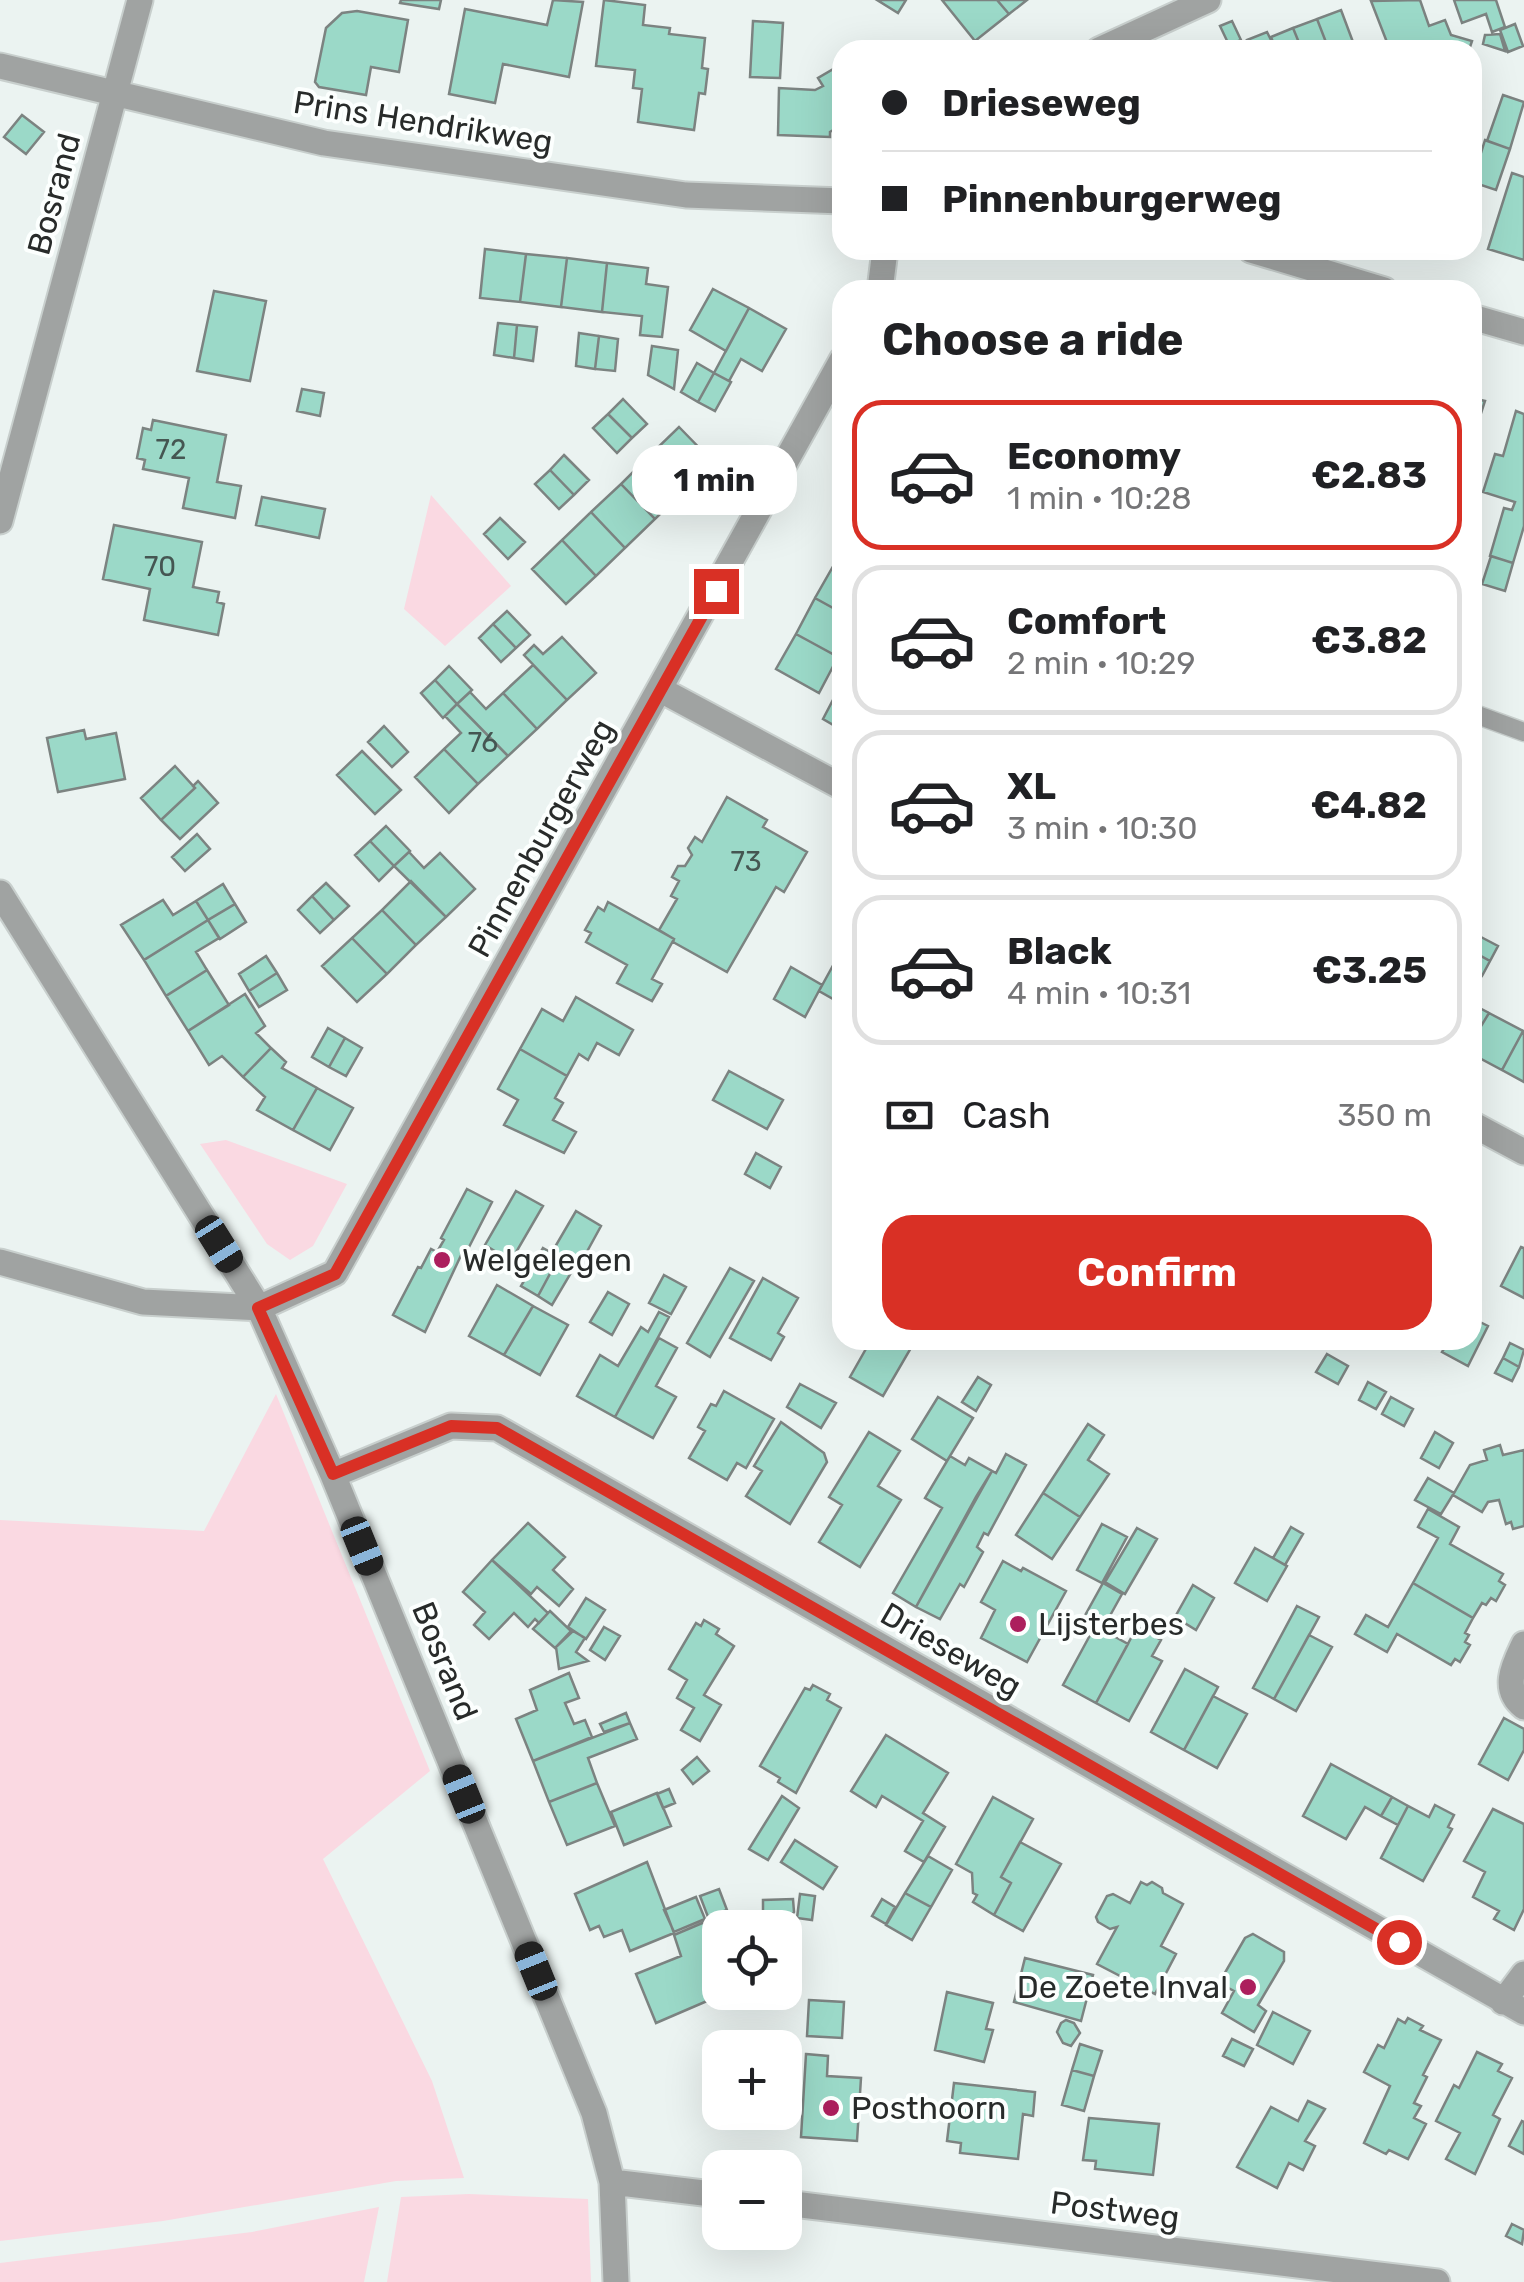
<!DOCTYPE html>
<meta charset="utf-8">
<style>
:root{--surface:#fff;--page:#f6f6f6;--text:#202124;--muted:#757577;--line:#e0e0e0;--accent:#d93025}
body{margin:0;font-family:Rubik,sans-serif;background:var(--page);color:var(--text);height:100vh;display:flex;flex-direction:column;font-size:38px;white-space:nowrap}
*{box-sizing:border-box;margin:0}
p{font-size:32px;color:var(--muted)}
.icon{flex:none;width:55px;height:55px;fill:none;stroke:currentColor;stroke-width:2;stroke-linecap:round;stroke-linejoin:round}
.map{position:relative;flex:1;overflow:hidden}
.panel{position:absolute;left:832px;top:280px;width:650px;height:1070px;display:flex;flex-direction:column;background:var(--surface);border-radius:30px;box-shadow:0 10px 40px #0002}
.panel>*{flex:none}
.top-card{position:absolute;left:832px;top:40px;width:650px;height:220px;border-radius:30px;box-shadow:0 10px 40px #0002;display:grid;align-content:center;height:220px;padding:0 50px;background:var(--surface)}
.buttons{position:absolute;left:702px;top:1910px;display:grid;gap:20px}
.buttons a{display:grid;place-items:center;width:100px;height:100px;border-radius:20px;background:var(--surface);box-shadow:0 10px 40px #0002;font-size:50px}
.end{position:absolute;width:45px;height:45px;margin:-22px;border:12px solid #d93025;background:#fff;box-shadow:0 0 0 5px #fff}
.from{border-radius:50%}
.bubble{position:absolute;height:70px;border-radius:30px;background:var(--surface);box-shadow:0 10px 40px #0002;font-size:32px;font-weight:700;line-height:70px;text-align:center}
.car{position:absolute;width:30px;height:60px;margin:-30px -15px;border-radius:12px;box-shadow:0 0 8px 2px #0007;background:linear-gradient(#222 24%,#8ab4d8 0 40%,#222 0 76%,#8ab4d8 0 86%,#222 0)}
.top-card b{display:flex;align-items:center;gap:35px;height:95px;font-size:38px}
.top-card b+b{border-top:2px solid var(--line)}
.top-card i{width:25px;height:25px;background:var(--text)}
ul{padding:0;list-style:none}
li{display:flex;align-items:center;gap:30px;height:150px;margin:0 20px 15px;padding:0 30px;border:5px solid var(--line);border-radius:30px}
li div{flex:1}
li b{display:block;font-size:38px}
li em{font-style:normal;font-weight:700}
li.selected{border-color:var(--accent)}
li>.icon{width:90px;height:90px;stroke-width:1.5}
h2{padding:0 50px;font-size:45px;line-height:120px}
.pay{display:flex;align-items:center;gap:25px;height:110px;padding:0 50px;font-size:38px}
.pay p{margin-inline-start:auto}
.cta{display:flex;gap:20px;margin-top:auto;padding:20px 50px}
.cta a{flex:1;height:115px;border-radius:30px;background:var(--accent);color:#fff;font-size:40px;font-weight:700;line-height:115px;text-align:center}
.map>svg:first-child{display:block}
.green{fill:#fad9e2}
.building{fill:#9bd9c8;stroke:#7c8381;stroke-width:2.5}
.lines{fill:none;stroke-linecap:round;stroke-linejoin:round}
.service-casing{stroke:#c8cfcd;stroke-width:21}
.minor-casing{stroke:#c8cfcd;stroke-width:29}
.service{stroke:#a0a3a2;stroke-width:18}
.minor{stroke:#a0a3a2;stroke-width:25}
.route{stroke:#d93025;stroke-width:12}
.poi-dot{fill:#ac1f5d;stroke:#fcfffe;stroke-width:4}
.labels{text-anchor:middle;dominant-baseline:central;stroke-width:8;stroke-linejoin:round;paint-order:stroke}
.number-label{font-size:28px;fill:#455652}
.street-label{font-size:32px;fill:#282b2a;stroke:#fcfffe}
.poi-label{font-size:32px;fill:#282b2a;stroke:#fcfffe;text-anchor:start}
</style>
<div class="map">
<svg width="1524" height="2282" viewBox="0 0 1524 2282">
<rect width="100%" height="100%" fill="#ebf3f1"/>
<!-- green -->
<path class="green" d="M431 495 511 586 445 646 404 609Z
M226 1140 347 1184 313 1246 290 1260 267 1244 200 1144Z
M276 1394 430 1771 323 1859 432 2081 464 2178 396 2181 163 2221 0 2241V1520L204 1531Z
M469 2194 588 2199 591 2282H387L401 2197Z
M379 2207 364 2282H0V2263L252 2232Z"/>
<!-- building -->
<path class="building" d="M401 0H441L439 9 400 3Z
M553 0 583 2 569 77 503 64 495 103 449 94 465 9 547 25Z
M604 0 645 5 643 25 670 28 669 34 705 38 702 68 708 69 705 94 699 93 694 130 638 122 642 89 633 88 635 70 596 66Z
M877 0H906L898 13Z
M942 0H997L1009 14 975 41Z
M997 0H1027L1009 14Z
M1420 0 1429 26 1445 20 1451 35 1472 41 1469 50H1390L1371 1Z
M1454 0H1496L1505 27 1492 32 1486 14 1462 23Z
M1341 10 1356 50H1329L1317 19Z
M357 11 408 20 399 72 371 67 366 95 319 87 315 82 326 28 342 13Z
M1317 19 1329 50H1302L1293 28Z
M753 21 783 23 780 78 750 77Z
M1232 21 1241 40 1229 45 1220 26Z
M1515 24 1523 46 1508 52 1500 30Z
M1293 28 1302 50H1276L1271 37Z
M1267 32 1276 50H1251L1247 40Z
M1500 34 1505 51 1483 44 1485 35Z
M842 64V125L830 132V137L778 135 779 88 815 90 823 86 818 78Z
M1503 95 1524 102 1510 149 1487 141Z
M22 115 44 132 26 154 4 137Z
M1485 140 1510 149 1496 190 1472 182Z
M1512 173 1524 177V260L1488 249Z
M485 249 526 254 520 302 480 298Z
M526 254 567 258 561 307 520 302Z
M567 258 607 263 602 312 561 307Z
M607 263 648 268 646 284 668 287 662 337 640 335 642 316 602 312Z
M713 289 749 308 726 351 690 330Z
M214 291 266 301 250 381 197 371Z
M749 308 786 329 762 371 741 359 729 381 714 373Z
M498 323 517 325 514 358 494 355Z
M517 325 537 327 533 361 514 358Z
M579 333 599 336 595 369 576 366Z
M599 336 618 339 615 371 595 369Z
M652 346 678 350 674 389 648 375Z
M697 363 714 373 698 402 681 392Z
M714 373 731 382 715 411 698 402Z
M302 389 324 393 320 416 297 411Z
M1472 398 1485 401 1472 441Z
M623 399 647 424 632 438 608 414Z
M1516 411 1524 414V526L1513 563 1490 556 1504 508 1512 510 1515 502 1483 492 1495 454 1503 456Z
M608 414 632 438 617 453 593 428Z
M153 420 226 435 217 482 241 486 235 518 183 508 189 478 143 469 145 460 137 458 143 428 151 430Z
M679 427 714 463 684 491 650 455Z
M564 455 589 480 574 495 550 470Z
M650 455 684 491 655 519 621 484Z
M550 470 574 495 559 509 535 484Z
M621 484 655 519 625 548 591 512Z
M262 497 325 509 319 538 256 525Z
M591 512 625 548 596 576 562 540Z
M500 518 525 542 508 559 484 534Z
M114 525 202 542 193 587 219 592 217 602 224 604 218 635 144 620 150 589 103 579Z
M562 540 596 576 566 604 532 569Z
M1491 556 1513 563 1505 591 1482 584Z
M835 563 842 567V613L815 598Z
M815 598 842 613V659L796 634Z
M507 611 530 635 516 648 493 624Z
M493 624 516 648 501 662 479 638Z
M796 634 838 657 819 693 776 669Z
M562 637 596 673 567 700 524 655 534 645 543 654Z
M533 665 567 700 537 729 503 693Z
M449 666 472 690 457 704 435 680Z
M435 680 457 704 443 718 421 693Z
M470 692 486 709 503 693 537 729 508 756 457 704Z
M835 696 842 700V730L823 719Z
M457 704 508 756 478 784 444 749 461 733 445 716Z
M384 726 408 752 392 767 368 742Z
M84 730 86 739 116 733 125 779 58 792 47 738Z
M444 749 478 784 449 813 415 777Z
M362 751 401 790 375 814 337 775Z
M175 766 195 788 161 820 141 798Z
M198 781 218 803 180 839 161 820 195 788 193 786Z
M727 797 767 820 763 827 807 852 784 892 776 887 727 972 673 942 674 939 659 930 677 899 671 896 679 881 672 877 678 866H685L692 855 688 848 695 837 702 842Z
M386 826 410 851 394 866 370 841Z
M197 834 210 849 185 871 172 857Z
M370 841 394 866 379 881 355 855Z
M409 852 424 868 440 853 475 889 446 917 394 866Z
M411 881 446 917 416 945 382 910Z
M326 883 349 906 334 920 312 896Z
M223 884 235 904 208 920 196 901Z
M312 896 334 920 320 933 298 910Z
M163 900 173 915 196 901 208 920 144 960 121 925Z
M608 902 674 939 652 979 662 984 652 1001 617 983 627 965 586 942 591 933 585 930 598 907 604 911Z
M235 904 246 922 220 939 208 920Z
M382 910 416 945 387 974 352 938Z
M208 920 219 938 196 952 207 970 166 996 144 960Z
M1479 936 1498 946 1490 961 1472 951Z
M352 938 387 974 357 1002 322 966Z
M842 949V1004L819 991Z
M1472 951 1490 961 1482 976 1472 972Z
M266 956 277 973 249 991 239 974Z
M791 967 822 985 805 1017 774 999Z
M207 970 229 1005 188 1031 166 996Z
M277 973 287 990 259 1007 249 991Z
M245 994 265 1026 256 1033 271 1048 243 1077 222 1056 209 1065 188 1031Z
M576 997 633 1030 619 1055 597 1043 588 1060 579 1054 567 1076 520 1049 542 1009 563 1021Z
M1472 1004 1489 1013 1472 1041Z
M1489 1013 1523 1031 1502 1070 1472 1054V1041Z
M328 1028 345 1038 329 1067 312 1057Z
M1523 1031 1524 1032V1082L1502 1070Z
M345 1038 362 1048 346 1076 329 1067Z
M271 1048 286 1062 282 1068 317 1088 293 1130 257 1110 265 1097 243 1077Z
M520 1049 567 1076 555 1098 563 1103 553 1120 576 1132 564 1153 504 1125 518 1100 498 1089Z
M729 1071 783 1100 767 1129 713 1100Z
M317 1088 353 1108 330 1150 293 1130Z
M756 1153 781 1167 770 1188 745 1174Z
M467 1189 492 1202 467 1251 464 1249 425 1332 393 1315 418 1267 421 1268 431 1249 437 1252 444 1240 441 1238Z
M516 1191 543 1206 511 1261 485 1245Z
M576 1211 601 1226 578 1268 552 1252Z
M1521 1247 1524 1248V1298L1501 1286Z
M543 1248 559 1257 538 1296 521 1286Z
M559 1257 575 1266 552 1305 538 1296Z
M730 1268 754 1281 710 1357 687 1343Z
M664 1275 686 1287 671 1314 649 1303Z
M763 1278 798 1298 778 1333 784 1337 771 1360 730 1338Z
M497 1285 533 1306 504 1355 469 1336Z
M608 1292 629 1304 612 1335 590 1322Z
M533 1306 568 1325 540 1375 504 1355Z
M659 1312 669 1317 615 1417 577 1396 600 1355 618 1366 641 1327 648 1332Z
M1472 1318 1488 1326 1468 1366 1442 1352 1449 1340H1472Z
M659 1338 677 1348 656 1386 676 1397 653 1438 615 1417Z
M871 1340 915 1341 883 1396 850 1377Z
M1510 1343 1524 1350 1519 1367 1503 1358Z
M1327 1354 1348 1366 1338 1384 1316 1372Z
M1503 1358 1519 1367 1512 1381 1495 1373Z
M978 1377 991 1385 976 1411 962 1402Z
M1368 1382 1386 1392 1376 1409 1359 1400Z
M800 1384 836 1403 821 1428 787 1407Z
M724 1391 774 1419 746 1468 737 1463 727 1480 689 1458 705 1431 698 1427 711 1404 716 1406Z
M938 1397 973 1418 947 1461 912 1439Z
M1391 1397 1413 1409 1404 1426 1382 1414Z
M781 1422 824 1453 827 1462 790 1524 746 1496 762 1471 754 1466Z
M1088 1424 1104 1435 1088 1460 1109 1474 1080 1517 1043 1493Z
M869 1432 900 1451 878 1486 901 1500 860 1567 819 1542 842 1505 829 1497Z
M1435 1432 1453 1443 1439 1468 1421 1458Z
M1500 1445 1503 1455 1524 1450V1526L1513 1529 1511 1522 1506 1524 1499 1500 1488 1502 1482 1512 1453 1495 1470 1465 1487 1460 1484 1450Z
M1006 1454 1026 1465 988 1535 984 1533 977 1547 983 1552 964 1587 960 1584 940 1619 916 1607 976 1497 992 1471 996 1473Z
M950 1456 965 1465 969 1458 992 1471 916 1607 893 1593 942 1508 925 1498Z
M1428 1478 1454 1493 1441 1514 1415 1500Z
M1043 1493 1080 1517 1052 1559 1016 1535Z
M1428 1509 1459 1527 1450 1544 1503 1574 1499 1581 1505 1585 1496 1601 1491 1598 1486 1605 1482 1603 1473 1618 1413 1583 1438 1538 1418 1527Z
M528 1523 565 1557 553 1570 573 1589 559 1606 537 1587 531 1594 492 1560Z
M1102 1524 1127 1537 1102 1583 1077 1570Z
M1291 1527 1303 1534 1285 1565 1273 1558Z
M1137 1528 1157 1539 1125 1594 1105 1582Z
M1255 1548 1287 1566 1267 1601 1235 1583Z
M492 1560 548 1613 539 1623 535 1619 528 1627 514 1613 489 1639 474 1625 485 1612 463 1592Z
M1003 1561 1021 1571 1023 1568 1066 1591 1027 1662 981 1638 995 1610 981 1602Z
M1103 1583 1122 1594 1107 1621 1104 1619 1099 1628 1128 1644 1096 1703 1063 1685 1095 1626 1083 1619Z
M1413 1583 1473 1618 1465 1633 1469 1635 1465 1642 1470 1645 1460 1662 1455 1659 1451 1665 1397 1634 1387 1652 1355 1634 1366 1615 1388 1627Z
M1193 1585 1214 1598 1196 1630 1175 1617Z
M586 1598 605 1610 586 1639 568 1627Z
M1297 1606 1319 1617 1274 1699 1253 1688Z
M550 1611 571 1631 555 1648 533 1629Z
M704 1620 719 1629 716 1634 734 1646 704 1695 721 1705 700 1741 681 1730 694 1708 677 1698 687 1680 669 1669 696 1623 701 1626Z
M604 1627 620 1636 605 1660 590 1650Z
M1137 1627 1161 1640 1152 1656 1162 1661 1129 1721 1096 1703Z
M573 1631 585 1638 576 1652 588 1661 559 1669 556 1647Z
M1309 1635 1332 1647 1296 1711 1274 1699Z
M1185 1669 1218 1687 1184 1750 1151 1732Z
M569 1673 579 1698 565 1703 574 1724 585 1720 592 1737 533 1761 516 1719 537 1710 530 1690Z
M813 1685 830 1694 827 1700 841 1708 796 1793 778 1782 780 1778 760 1766 805 1688 810 1690Z
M1213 1696 1247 1714 1217 1768 1184 1750Z
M626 1713 630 1723 604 1732 600 1724Z
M1504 1718 1524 1729V1750L1508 1780 1479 1764Z
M630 1723 637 1739 588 1758 597 1783 549 1802 533 1761Z
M886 1735 948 1773 923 1813 945 1827 924 1862 905 1851 923 1821 882 1796 876 1807 851 1791Z
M697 1757 709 1771 693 1784 682 1770Z
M1331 1764 1392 1797 1381 1816 1365 1807 1346 1839 1303 1816Z
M597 1783 615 1826 567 1845 549 1802Z
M669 1789 675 1803 663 1808 657 1794Z
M657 1793 671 1826 624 1845 611 1812Z
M782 1796 799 1808 768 1860 749 1849Z
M993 1797 1033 1819 1001 1877 1011 1883 994 1915 973 1902 977 1895 973 1893 972 1873 956 1864Z
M1392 1797 1408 1806 1398 1825 1381 1816Z
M1435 1805 1454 1815 1448 1827 1452 1829 1423 1881 1381 1858 1408 1806 1429 1817Z
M1493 1809 1524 1824V1909L1514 1930 1494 1919 1499 1911 1473 1897 1485 1872 1464 1861Z
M795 1840 837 1867 823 1889 781 1862Z
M1020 1842 1061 1864 1023 1931 994 1915 1011 1883 1001 1877Z
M928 1856 952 1870 931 1907 905 1893Z
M647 1862 674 1933 630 1951 622 1930 604 1937 599 1926 590 1930 575 1894Z
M1141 1882 1147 1885 1152 1882 1162 1888 1163 1893 1183 1904 1161 1946 1176 1954 1155 1994 1097 1964 1117 1927 1110 1929 1098 1922 1096 1917 1107 1896 1113 1894 1130 1903Z
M719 1889 727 1910 708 1917 700 1896Z
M905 1893 931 1907 912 1940 886 1925Z
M800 1894 815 1896 812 1920 797 1918Z
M696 1897 705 1919 674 1932 664 1910Z
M793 1899 794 1912 787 1922H772L763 1913V1900Z
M882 1899 895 1907 886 1924 872 1916Z
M726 1913 732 1928H720V1964L710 1968 721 1995 656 2023 636 1974 681 1956 674 1935Z
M1253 1934 1284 1952V1961L1258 2005 1266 2011 1254 2032 1222 2013 1234 1991 1219 1983 1245 1938Z
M1025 1958 1093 1975 1081 2021 1014 2002Z
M947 1992 993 2003 986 2029 993 2030 984 2062 935 2050Z
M809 2000 844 2002 842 2038 807 2036Z
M1273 2012 1310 2031 1293 2064 1257 2045Z
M1408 2018 1423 2026 1420 2030 1441 2040 1423 2075 1427 2077 1414 2103 1421 2106 1414 2118 1426 2124 1408 2159 1389 2150 1386 2154 1364 2143 1390 2086 1364 2072 1378 2045 1384 2048 1398 2019 1405 2023Z
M1066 2020 1074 2023 1080 2033 1071 2046 1063 2043 1057 2032 1061 2023Z
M1232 2039 1253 2049 1244 2066 1223 2056Z
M1080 2044 1102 2051 1094 2076 1072 2070Z
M1477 2052 1502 2064 1498 2071 1512 2078 1493 2115 1500 2119 1475 2174 1446 2159 1460 2133 1436 2121 1454 2085 1459 2088Z
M806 2054 828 2056 827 2076 861 2078 857 2141 801 2137Z
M1072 2070 1094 2076 1084 2111 1062 2105Z
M954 2083 1035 2092 1033 2116 1023 2114 1018 2159 960 2153 961 2143 947 2141Z
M1308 2101 1325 2109 1305 2141 1315 2146 1303 2170 1289 2163 1277 2188 1237 2167 1271 2107 1298 2121Z
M1089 2118 1159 2124 1153 2175 1095 2169 1096 2161 1083 2160Z
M1522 2121 1524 2122V2154L1509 2146Z
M1512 2224 1524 2230 1522 2244 1506 2236Z"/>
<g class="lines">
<defs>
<path id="service" d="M1472 713 1524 732"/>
<path id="minor" d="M1099 50 1208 0
M0 66 324 143 686 195 842 201
M1251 250 1384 290
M880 290 885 250
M1472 317 1524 332
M0 521 140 0
M661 690 842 787
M0 893 259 1308 333 1475 594 2113 612 2182 616 2282
M1472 1124 1524 1152
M0 1262 143 1302 259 1308 335 1273 842 360
M333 1475 451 1426 497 1428 1524 2012
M1524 1644C1514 1665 1501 1689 1524 1707
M1503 2002 1524 1974
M612 2182 720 2195
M785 2203 1437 2282"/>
</defs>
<!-- service casing -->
<use href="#service" class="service-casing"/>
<!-- minor casing -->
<use href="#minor" class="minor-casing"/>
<!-- service -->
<use href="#service" class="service"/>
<!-- minor -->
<use href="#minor" class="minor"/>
</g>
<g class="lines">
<!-- route -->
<path class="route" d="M716 591 335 1274 258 1308 333 1474 451 1426 497 1428 1399 1942"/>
</g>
<!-- markers -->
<g class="poi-dot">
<circle cx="442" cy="1260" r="10"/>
<circle cx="1018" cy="1624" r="10"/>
<circle cx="1248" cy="1987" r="10"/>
<circle cx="831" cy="2108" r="10"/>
</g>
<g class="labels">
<!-- number labels -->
<g class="number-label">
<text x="171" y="449">72</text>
<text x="160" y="566">70</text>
<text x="483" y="742">76</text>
<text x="746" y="861">73</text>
</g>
<!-- street labels -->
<g class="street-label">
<text transform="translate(423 122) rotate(9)">Prins Hendrikweg</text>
<text transform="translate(54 194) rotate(-75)">Bosrand</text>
<text transform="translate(541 838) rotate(-61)">Pinnenburgerweg</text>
<text transform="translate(951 1650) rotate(30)">Drieseweg</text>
<text transform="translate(445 1661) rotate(68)">Bosrand</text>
<text transform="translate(1115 2210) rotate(7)">Postweg</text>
</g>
<!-- poi labels -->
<g class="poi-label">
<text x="462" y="1260">Welgelegen</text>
<text x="1038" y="1624">Lijsterbes</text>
<text x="1228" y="1987" text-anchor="end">De Zoete Inval</text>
<text x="851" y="2108">Posthoorn</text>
</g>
</g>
</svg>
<div class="buttons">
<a><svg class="icon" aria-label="locate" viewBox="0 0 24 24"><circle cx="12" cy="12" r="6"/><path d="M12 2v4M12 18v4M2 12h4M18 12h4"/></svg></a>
<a>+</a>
<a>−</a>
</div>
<i class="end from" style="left:1399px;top:1942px"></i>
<i class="end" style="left:716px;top:591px"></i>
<div class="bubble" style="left:632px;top:445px;width:165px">1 min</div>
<i class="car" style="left:219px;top:1244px;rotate:148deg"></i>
<i class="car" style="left:362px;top:1546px;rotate:158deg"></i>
<i class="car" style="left:464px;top:1794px;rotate:338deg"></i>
<i class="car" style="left:536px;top:1971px;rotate:338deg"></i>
<div class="top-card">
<b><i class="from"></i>Drieseweg</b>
<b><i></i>Pinnenburgerweg</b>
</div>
<section class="panel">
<h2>Choose a ride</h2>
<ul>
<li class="selected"><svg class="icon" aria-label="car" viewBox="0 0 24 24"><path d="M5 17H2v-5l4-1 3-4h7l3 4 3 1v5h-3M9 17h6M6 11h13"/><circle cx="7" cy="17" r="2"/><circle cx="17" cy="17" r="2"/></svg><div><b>Economy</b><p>1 min · 10:28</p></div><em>€2.83</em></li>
<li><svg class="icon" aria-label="car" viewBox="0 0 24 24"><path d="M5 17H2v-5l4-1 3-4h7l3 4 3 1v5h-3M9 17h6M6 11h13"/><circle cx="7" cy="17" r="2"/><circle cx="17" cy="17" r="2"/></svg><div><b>Comfort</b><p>2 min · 10:29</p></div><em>€3.82</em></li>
<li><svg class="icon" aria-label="car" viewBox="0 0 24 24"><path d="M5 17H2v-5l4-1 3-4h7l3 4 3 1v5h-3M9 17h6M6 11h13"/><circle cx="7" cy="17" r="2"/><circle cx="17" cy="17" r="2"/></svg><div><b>XL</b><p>3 min · 10:30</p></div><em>€4.82</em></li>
<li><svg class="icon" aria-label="car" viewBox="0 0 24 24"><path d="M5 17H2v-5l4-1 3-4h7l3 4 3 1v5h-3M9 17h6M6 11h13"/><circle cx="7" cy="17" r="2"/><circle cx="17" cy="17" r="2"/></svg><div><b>Black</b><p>4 min · 10:31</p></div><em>€3.25</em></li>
</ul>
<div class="pay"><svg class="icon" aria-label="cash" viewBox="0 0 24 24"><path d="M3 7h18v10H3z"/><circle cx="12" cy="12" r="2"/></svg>Cash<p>350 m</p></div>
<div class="cta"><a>Confirm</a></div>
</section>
</div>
